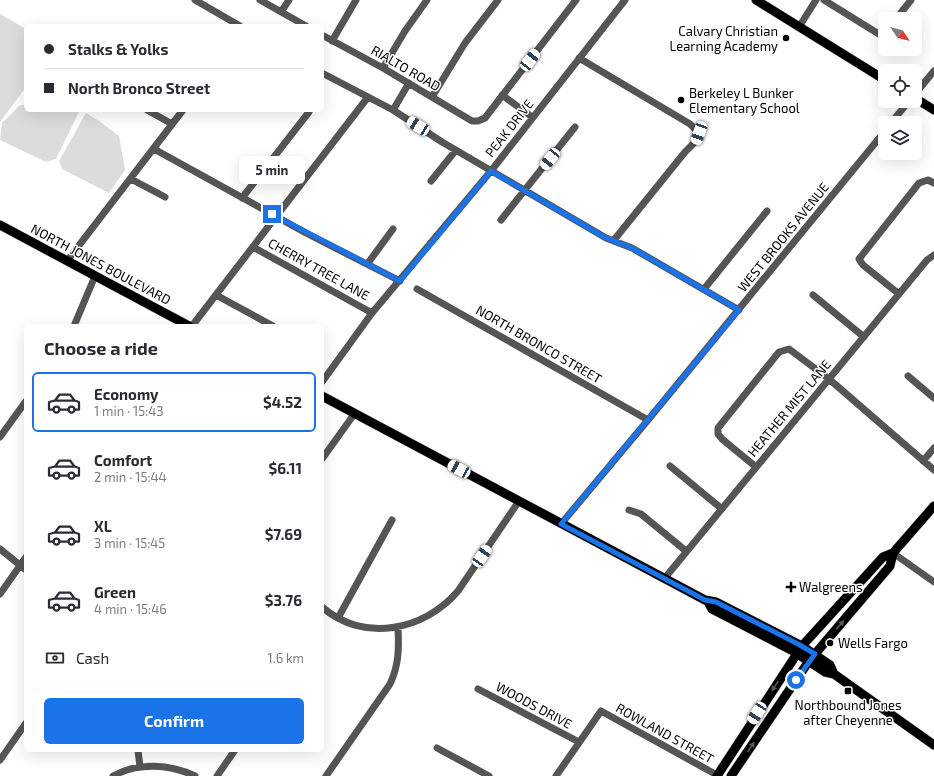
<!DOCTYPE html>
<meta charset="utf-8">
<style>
:root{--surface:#fff;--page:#f7f7f7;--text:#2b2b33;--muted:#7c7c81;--line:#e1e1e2;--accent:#1a73e8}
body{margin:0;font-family:"Exo 2",sans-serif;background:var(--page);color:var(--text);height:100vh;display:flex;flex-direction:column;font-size:15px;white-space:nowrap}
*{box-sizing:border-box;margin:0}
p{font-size:13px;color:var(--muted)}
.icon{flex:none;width:22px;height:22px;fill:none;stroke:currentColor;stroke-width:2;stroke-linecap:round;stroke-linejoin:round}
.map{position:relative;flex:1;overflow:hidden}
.details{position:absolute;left:24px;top:324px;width:300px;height:428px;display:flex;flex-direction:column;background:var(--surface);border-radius:6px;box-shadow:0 4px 16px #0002}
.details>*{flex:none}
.guide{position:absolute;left:24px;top:24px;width:300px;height:88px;border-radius:6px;box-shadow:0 4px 16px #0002;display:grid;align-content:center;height:88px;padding:0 20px;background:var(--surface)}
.needle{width:26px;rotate:125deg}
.fabs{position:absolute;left:878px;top:12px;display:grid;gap:8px}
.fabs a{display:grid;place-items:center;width:44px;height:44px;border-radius:6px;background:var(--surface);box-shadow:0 4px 16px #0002;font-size:20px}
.end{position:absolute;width:18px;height:18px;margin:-9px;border:5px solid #1a73e8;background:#fff;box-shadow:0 0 0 2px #fff}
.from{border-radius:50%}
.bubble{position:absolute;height:28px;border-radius:6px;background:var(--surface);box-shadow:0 4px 16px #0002;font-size:13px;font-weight:700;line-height:28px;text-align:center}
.car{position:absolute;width:12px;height:24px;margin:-12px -6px;border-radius:5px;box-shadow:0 0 3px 1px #0007;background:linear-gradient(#fff 24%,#345 0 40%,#fff 0 76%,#345 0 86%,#fff 0)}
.guide b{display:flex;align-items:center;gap:14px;height:38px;font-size:15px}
.guide b+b{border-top:1px solid var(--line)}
.guide i{width:10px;height:10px;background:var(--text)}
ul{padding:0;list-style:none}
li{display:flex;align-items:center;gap:12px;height:60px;margin:0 8px 6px;padding:0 12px;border:2px solid transparent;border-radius:6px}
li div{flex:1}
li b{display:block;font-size:15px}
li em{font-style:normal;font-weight:700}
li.on{border-color:var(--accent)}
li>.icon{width:36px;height:36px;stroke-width:1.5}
h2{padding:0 20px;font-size:18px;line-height:48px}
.pay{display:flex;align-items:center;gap:10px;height:44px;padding:0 20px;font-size:15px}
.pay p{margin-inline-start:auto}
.primary-button{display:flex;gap:8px;margin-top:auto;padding:8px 20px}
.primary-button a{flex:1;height:46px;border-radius:6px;background:var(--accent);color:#fff;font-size:16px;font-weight:700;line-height:46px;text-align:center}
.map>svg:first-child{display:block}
.green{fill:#dcdcdc}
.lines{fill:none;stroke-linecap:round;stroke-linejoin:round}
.major-casing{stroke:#dbdbdb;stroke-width:10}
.minor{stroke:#555;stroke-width:7}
.major{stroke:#000;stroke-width:9}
.oneway{fill:#595959}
.route{stroke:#1a73e8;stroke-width:5}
.poi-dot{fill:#000;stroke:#fff;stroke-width:1.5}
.labels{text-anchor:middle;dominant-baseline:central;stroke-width:3;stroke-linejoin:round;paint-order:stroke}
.poi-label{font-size:13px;fill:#000;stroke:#fff;text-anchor:start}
.street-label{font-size:13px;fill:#000;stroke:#fff}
</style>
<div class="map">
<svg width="934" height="776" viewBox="0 0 934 776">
<rect width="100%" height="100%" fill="#fff"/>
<!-- green -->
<path class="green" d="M0 14 26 29V87L0 122Z
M26 104V110H80L56 159 46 162 0 140 2 123 19 106Z
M86 113 99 121 119 136 125 170 109 193 62 169 59 161Z"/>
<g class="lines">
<defs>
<path id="major" d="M756 0 885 80
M915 98 934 110
M0 225 189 326
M322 396 705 600 716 602 802 646 830 665 834 674
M708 602 712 609 793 651 825 672 834 674 934 745
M717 776 802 646 883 557 893 553 934 506
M731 776 809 661 890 566 893 553"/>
</defs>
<!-- major casing -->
<use href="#major" class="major-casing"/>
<!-- minor -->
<path class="minor" d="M195 0 240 26
M260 0 306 26
M824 0 882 36 885 33
M281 12 289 0
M896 19 911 0
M799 27 816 0
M322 35 383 68 472 121H478L485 118 576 0
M332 41 356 0
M579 58 690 124 699 133 696 141 685 152 614 240
M383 68 405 31 427 0
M322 73 393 110 442 142 606 238 632 248 739 310
M915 94 934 71
M502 95 532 117
M432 97 465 43 498 0
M147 110 172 124
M393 110 409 83
M891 123 909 101
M154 149 306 233 400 281
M131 179 165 197
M431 181 456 150
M242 198 309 112
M501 220 575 127
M253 247 372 313
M67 261 183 110
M368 263 393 229
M417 289 648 420
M704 289 767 211
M899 294 863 265 859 259 919 183 928 180 934 183
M216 295 273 326
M813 295 864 337
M74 326 95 276
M192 326 368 97
M908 376 934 398
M322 382 372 313 491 171 625 0
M0 437 26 401
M322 459 355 413
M923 461 934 448
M670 466 722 509
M756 467 722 439 718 434V428L779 352 789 349 829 379 934 470
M629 510 641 514 686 551
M561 524 648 420 885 131
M0 549 26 570
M893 553 934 582
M664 579 899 294 927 260 934 255
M0 594 26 557
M322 607C363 643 424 631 458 591L519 501
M338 618 392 520
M478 689 579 742
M437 748 489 776
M138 750 140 767
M0 760 26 723
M113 776C138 762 170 764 195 776
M217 776 235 750
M326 776 390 684C399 665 399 648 398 628
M556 776 601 711 717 775"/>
<!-- major -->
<use href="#major" class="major"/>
</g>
<!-- one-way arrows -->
<defs><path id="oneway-solid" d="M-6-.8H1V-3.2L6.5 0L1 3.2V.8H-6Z"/></defs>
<g class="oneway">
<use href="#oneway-solid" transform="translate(840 625) rotate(-49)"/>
<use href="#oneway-solid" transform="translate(775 686) rotate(124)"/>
<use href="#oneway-solid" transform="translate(751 747) rotate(-55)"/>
</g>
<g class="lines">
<!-- route -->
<path class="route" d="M272 214 400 281 491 171 606 238 632 248 739 310 561 524 705 600 716 602 798 644 815 654 796 680"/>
</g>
<!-- markers -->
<g class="poi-dot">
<circle cx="786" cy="38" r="4"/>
<circle cx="681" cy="100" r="4"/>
<path d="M789 581h4v4h4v4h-4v4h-4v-4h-4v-4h4z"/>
<circle cx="830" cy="643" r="4"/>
<rect x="844" y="687" width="8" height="8" rx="2"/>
</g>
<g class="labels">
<!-- poi labels -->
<g class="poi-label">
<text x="778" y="31" text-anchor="end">Calvary Christian<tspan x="778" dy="15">Learning Academy</tspan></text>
<text x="689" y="93">Berkeley L Bunker<tspan x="689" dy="15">Elementary School</tspan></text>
<text x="799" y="587">Walgreens</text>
<text x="838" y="643">Wells Fargo</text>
<text x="848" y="705" text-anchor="middle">Northbound Jones<tspan x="848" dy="15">after Cheyenne</tspan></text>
</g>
<!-- street labels -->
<g class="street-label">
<text transform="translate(406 68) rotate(30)">RIALTO ROAD</text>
<text transform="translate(509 128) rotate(-52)">PEAK DRIVE</text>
<text transform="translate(783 237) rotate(-51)">WEST BROOKS AVENUE</text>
<text transform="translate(101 264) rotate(28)">NORTH JONES BOULEVARD</text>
<text transform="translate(319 269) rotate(29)">CHERRY TREE LANE</text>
<text transform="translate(539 344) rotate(30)">NORTH BRONCO STREET</text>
<text transform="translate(789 408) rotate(-50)">HEATHER MIST LANE</text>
<text transform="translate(534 705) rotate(28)">WOODS DRIVE</text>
<text transform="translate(665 733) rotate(29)">ROWLAND STREET</text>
</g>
</g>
</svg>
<div class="fabs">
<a><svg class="needle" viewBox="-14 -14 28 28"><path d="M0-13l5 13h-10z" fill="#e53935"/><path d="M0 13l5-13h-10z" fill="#7c7c81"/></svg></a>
<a><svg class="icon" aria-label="locate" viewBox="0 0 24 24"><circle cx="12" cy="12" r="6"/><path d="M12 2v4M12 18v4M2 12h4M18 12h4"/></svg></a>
<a><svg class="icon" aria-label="layers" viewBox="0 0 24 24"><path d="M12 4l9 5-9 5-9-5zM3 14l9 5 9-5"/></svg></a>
</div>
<i class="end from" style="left:796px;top:680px"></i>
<i class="end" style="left:272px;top:214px"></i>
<div class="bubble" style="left:239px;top:156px;width:66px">5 min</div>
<i class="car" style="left:530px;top:60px;rotate:38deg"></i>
<i class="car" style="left:418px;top:126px;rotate:302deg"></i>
<i class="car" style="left:699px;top:133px;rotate:200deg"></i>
<i class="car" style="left:550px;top:159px;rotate:219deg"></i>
<i class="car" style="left:459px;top:469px;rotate:298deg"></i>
<i class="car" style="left:482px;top:556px;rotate:34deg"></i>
<i class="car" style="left:757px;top:713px;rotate:213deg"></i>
<div class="guide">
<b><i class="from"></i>Stalks &amp; Yolks</b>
<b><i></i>North Bronco Street</b>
</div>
<section class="details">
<h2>Choose a ride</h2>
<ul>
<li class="on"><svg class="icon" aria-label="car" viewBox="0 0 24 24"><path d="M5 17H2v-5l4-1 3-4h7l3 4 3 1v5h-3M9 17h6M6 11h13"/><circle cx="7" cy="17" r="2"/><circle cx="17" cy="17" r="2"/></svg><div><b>Economy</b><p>1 min · 15:43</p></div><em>$4.52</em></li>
<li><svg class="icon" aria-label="car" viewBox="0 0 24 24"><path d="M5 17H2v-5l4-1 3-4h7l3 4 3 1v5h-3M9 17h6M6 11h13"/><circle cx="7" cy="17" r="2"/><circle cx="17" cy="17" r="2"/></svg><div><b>Comfort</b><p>2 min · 15:44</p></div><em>$6.11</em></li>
<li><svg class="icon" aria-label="car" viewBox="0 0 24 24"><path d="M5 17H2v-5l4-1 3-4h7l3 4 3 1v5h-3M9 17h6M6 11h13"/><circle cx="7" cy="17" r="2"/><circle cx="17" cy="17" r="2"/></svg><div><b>XL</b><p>3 min · 15:45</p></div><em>$7.69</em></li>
<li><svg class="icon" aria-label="car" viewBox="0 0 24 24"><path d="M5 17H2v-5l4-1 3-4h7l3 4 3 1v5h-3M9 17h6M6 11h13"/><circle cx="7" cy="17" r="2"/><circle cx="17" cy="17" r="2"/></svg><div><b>Green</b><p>4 min · 15:46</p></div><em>$3.76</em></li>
</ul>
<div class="pay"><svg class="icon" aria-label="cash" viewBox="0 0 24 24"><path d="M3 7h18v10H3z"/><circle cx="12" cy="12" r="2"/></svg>Cash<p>1.6 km</p></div>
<div class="primary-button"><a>Confirm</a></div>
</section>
</div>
